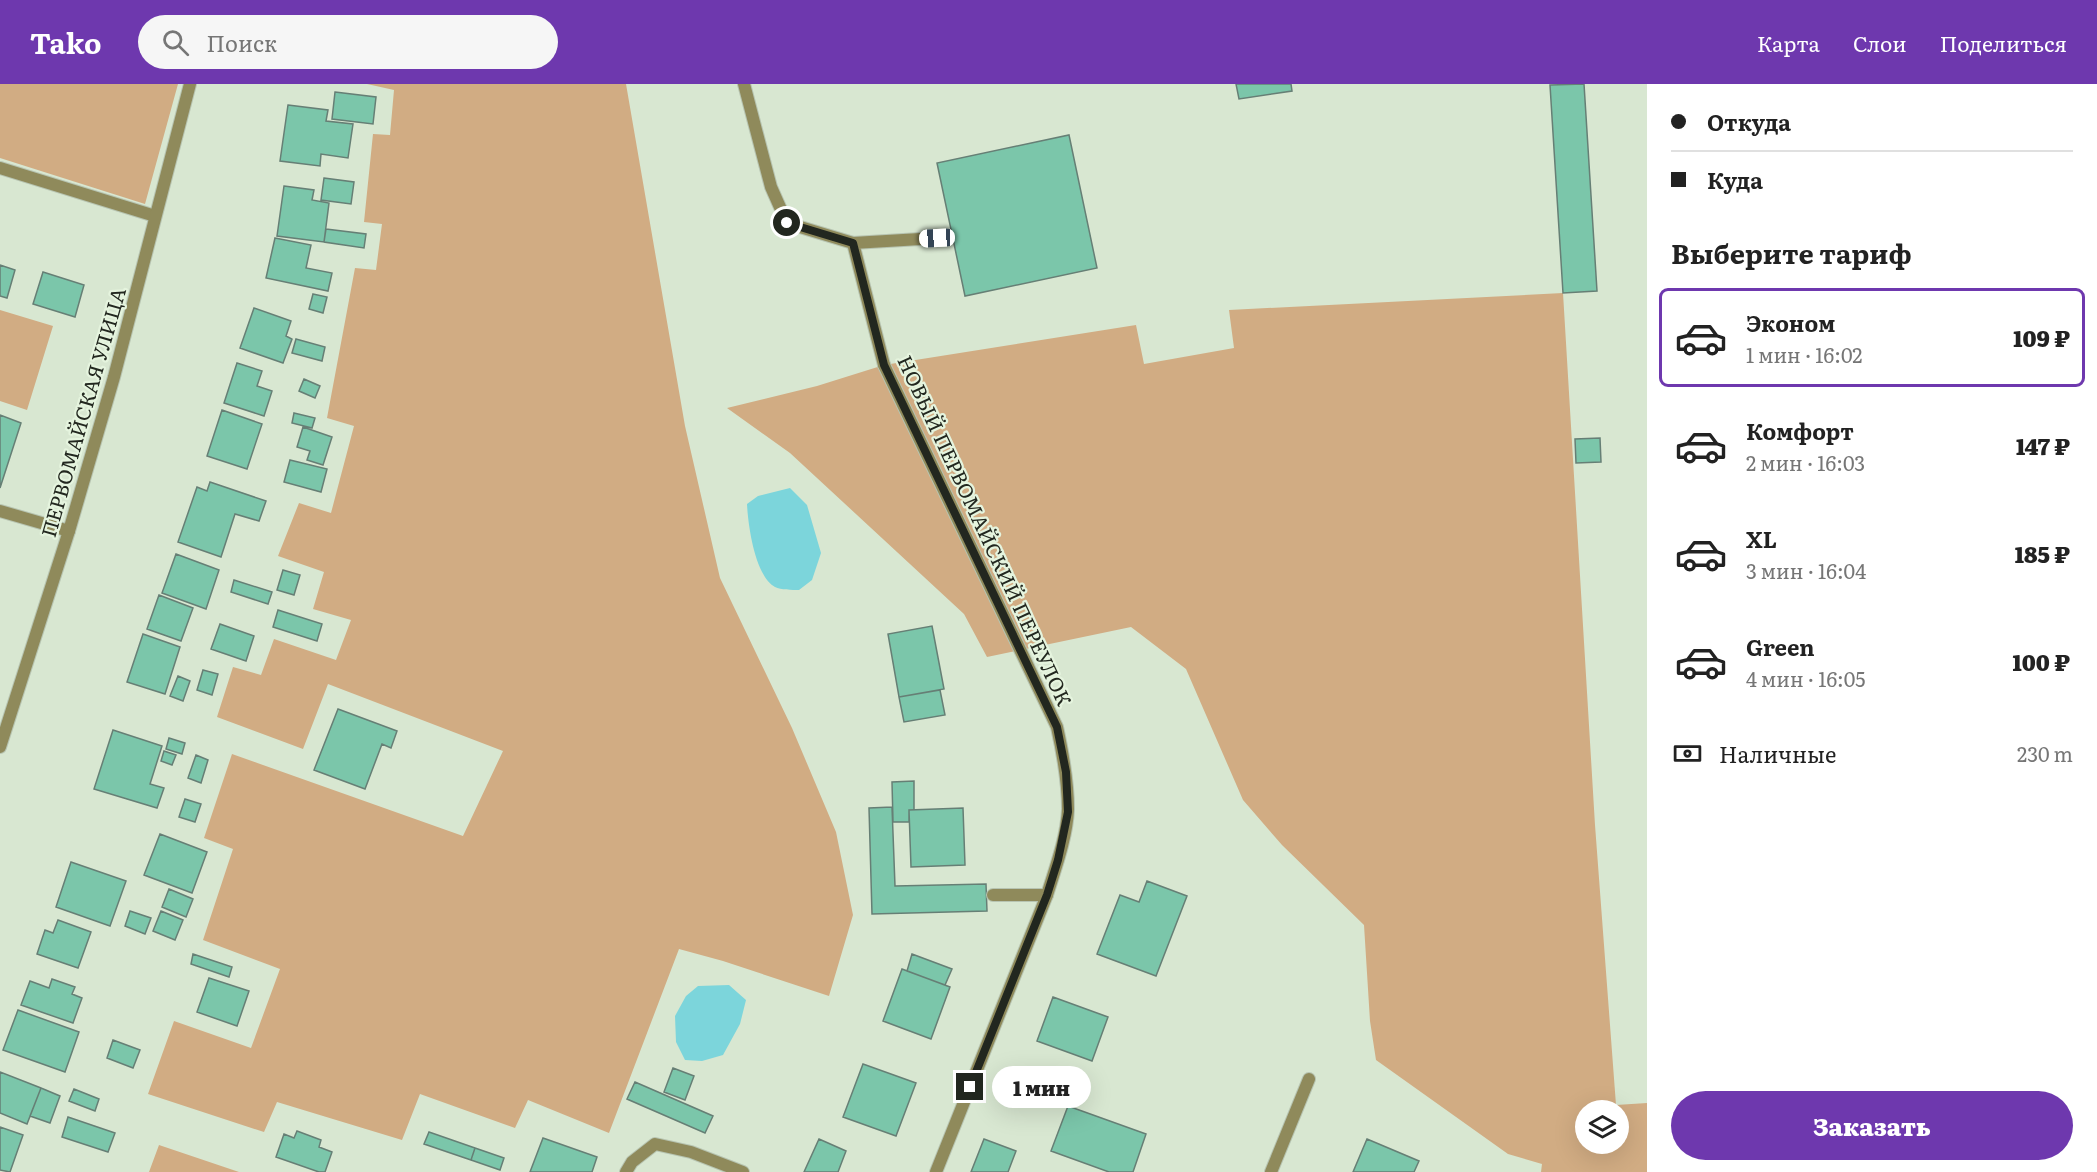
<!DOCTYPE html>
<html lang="ru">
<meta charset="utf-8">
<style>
:root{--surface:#fff;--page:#f6f6f6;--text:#222;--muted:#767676;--line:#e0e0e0;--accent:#6e38ae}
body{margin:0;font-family:Literata,serif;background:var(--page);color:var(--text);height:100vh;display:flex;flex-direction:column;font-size:22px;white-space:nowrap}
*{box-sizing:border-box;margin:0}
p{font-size:20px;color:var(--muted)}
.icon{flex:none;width:33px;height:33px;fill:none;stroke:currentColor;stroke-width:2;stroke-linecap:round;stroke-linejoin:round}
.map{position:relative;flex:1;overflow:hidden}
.details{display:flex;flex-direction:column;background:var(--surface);width:450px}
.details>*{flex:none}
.banner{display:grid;align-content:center;height:132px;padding:0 24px;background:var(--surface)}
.fabs{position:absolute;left:1575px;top:1016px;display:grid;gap:12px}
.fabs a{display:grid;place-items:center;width:54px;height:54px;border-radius:50%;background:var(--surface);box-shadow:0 6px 24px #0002;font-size:30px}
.end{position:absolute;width:27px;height:27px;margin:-14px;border:8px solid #22271f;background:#fff;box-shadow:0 0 0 3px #fff}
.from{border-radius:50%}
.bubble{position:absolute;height:42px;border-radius:21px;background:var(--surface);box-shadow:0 6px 24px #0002;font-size:20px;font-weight:800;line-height:42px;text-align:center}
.car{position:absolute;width:18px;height:36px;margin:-18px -9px;border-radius:8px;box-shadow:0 0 4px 2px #0007;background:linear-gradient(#fff 24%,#345 0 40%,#fff 0 76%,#345 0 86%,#fff 0)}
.banner b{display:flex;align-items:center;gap:21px;height:57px;font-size:22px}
.banner b+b{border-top:2px solid var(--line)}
.banner i{width:15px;height:15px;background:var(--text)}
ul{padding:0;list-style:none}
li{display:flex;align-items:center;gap:18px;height:99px;margin:0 12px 9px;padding:0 12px;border:3px solid transparent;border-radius:9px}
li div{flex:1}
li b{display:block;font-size:22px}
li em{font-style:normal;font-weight:800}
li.on{border-color:var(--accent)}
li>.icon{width:54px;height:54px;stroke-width:1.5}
h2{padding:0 24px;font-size:27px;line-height:72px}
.pay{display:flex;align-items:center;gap:15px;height:66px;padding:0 24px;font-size:22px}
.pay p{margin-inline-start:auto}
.cta{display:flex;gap:12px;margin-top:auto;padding:12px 24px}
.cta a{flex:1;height:69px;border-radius:36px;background:var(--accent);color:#fff;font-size:24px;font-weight:800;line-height:69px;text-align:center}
header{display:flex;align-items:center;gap:36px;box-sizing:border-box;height:84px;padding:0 30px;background:var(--accent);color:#fff}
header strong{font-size:28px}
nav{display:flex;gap:33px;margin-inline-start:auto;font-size:21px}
.search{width:420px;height:54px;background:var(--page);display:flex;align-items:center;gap:15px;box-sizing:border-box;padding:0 21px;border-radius:33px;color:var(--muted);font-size:22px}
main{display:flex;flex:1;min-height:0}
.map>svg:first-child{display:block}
.green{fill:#d1ac83;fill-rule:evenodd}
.water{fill:#7cd5db}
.building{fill:#7bc6aa;stroke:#667f75;stroke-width:1.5}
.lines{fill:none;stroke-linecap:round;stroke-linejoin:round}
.service-casing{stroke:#b7c4b1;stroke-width:14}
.minor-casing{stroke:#b7c4b1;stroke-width:14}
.tertiary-casing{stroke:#b7c4b1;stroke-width:14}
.service{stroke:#8f8a5b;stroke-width:12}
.minor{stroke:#8f8a5b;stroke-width:12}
.tertiary{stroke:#8f8a5b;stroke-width:12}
.route{stroke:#22271f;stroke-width:8}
.labels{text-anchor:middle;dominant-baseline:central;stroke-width:4.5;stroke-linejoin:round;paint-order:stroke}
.street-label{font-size:20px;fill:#22271f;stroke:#e5f4de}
</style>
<header>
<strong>Tako</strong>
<div class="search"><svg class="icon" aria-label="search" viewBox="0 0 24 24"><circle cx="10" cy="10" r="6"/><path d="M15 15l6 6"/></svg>Поиск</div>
<nav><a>Карта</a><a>Слои</a><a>Поделиться</a></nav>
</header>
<main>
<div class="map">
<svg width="1647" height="1088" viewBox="0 0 1647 1088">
<rect width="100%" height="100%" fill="#d8e7d1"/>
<!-- green -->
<path class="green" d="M0 0H178L145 120 0 74Z
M367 0H626L685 342 720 494 792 644 836 748 853 831 829 912 723 877 679 865 609 1049 528 1016 515 1044 420 1010 402 1056 277 1018 264 1048 148 1010 174 937 251 964 280 885 203 856 233 765 204 754 232 670 463 752 503 667 328 600 303 665 217 633 233 583 261 591 274 555 336 576 351 536 313 525 324 488 278 472 299 419 331 429 354 342 327 334 355 184 376 186 382 140 364 138 373 50 390 51 394 6Z
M1563 209 1595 741 1616 1021 1647 1019V1088H1541L1542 1080 1508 1070 1376 976 1370 937 1364 841 1282 761 1243 716 1186 585 1131 543 987 573 964 530 790 369 727 324 817 302 884 281 1136 241 1144 280 1234 264 1229 226ZM1586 1026H1618V1059H1586Z
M0 226 53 242 27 326 0 317Z
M159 1061 239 1088H149Z"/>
<!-- water -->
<path class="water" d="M790 404 807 421 821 469 812 496 799 506C792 506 781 506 775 503 755 492 748 441 747 420L758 412Z
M729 901 746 916 740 940 723 971 702 977 685 976 676 958 675 932 686 912 698 902Z"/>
<!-- building -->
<path class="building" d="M1236 0H1291L1292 7 1239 15Z
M1584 0 1597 207 1563 209 1550 1Z
M335 8 376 13 373 40 332 35Z
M288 21 328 26 326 37 353 40 348 74 321 70 320 82 280 77Z
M1069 51 1097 184 965 212 937 79Z
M324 94 354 98 351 120 321 116Z
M284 102 314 106 312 116 329 119 324 158 277 152Z
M326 145 366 150 364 164 324 158Z
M275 154 311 161 306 184 332 189 328 207 266 194Z
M0 181 15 186 7 214 0 212Z
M43 188 84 201 75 233 33 220Z
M313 210 327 213 323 229 309 225Z
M254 224 291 237 286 252 292 255 283 279 240 264Z
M296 255 325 263 322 277 292 269Z
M237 279 262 287 257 302 272 307 264 332 224 319Z
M304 295 320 302 315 314 299 307Z
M222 326 262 340 247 385 207 372Z
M294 329 315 334 312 344 292 339Z
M0 331 21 339 0 404Z
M303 343 332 353 323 381 307 376 310 367 297 363Z
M1600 354 1601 378 1576 379 1575 355Z
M290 376 327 385 321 408 284 398Z
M210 398 266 417 259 437 235 430 221 473 178 458 197 403 207 407Z
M176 470 219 486 206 525 162 509Z
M283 486 300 491 294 511 277 506Z
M234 496 272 508 268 520 231 508Z
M159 511 193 524 181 557 147 545Z
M278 526 322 540 317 557 273 543Z
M220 540 254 552 246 577 211 565Z
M932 542 944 605 899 613 888 550Z
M143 550 180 563 165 610 127 598Z
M203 586 218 590 212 611 197 606Z
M178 592 190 597 183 617 170 612Z
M940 606 945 631 904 638 899 613Z
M338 625 397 647 391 664 382 660 365 705 314 686Z
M113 646 162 662 150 700 164 704 157 724 94 705Z
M169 654 185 659 182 670 166 665Z
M164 667 176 671 172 681 161 677Z
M196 671 208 676 201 699 188 694Z
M914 697V726H909V738H893L892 698Z
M185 715 201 720 195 738 179 733Z
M892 723 895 802 986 800 987 827 872 830 869 724Z
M963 724 965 781 911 783 909 726Z
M160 750 207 768 192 809 144 791Z
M71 778 126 797 110 842 56 823Z
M1147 797 1187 812 1156 892 1097 870 1120 811 1139 818Z
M169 805 193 815 186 833 162 823Z
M130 827 151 834 145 850 125 842Z
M161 827 183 836 175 856 153 847Z
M58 836 91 848 78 884 37 870 45 846 53 849Z
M193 870 232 883 229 893 191 880Z
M912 870 952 885 945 901 907 887Z
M902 885 950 903 931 955 883 937Z
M209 894 249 907 237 942 197 928Z
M52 895 75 903 72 910 82 914 73 939 21 921 30 897 49 904Z
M1053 913 1108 933 1092 977 1037 957Z
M18 926 79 948 65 988 3 966Z
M113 956 140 966 133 984 107 974Z
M863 980 916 999 896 1052 843 1033Z
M673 984 694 992 685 1016 664 1008Z
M0 988 41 1004 27 1040 0 1029Z
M635 998 713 1032 705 1049 627 1015Z
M41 1004 60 1012 50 1039 30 1032Z
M74 1005 99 1015 95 1027 69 1017Z
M1068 1022 1146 1050 1133 1088H1109L1051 1067Z
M68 1033 115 1049 108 1068 62 1053Z
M0 1043 23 1051 10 1088 0 1086Z
M297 1047 321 1056 319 1063 332 1068 325 1088H319L276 1073 284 1050 294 1054Z
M429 1048 475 1064 471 1076 424 1060Z
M543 1054 597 1073 592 1088H530Z
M819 1055 846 1067 838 1088H804Z
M984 1055 1016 1067 1008 1088H971Z
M1367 1055 1419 1077 1414 1088H1353Z
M475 1064 504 1074 500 1086 471 1076Z"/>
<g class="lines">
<defs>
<path id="service" d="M744 0 771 103 787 139 853 159 884 281
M853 159 937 154
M993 811H1047"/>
<path id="minor" d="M0 84 155 132
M884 281 1057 643C1063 670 1068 697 1068 725 1067 753 1055 785 1047 811L936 1088
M0 427 69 447
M626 1088 632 1078 655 1060 691 1068 743 1088
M1271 1088 1309 995"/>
<path id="tertiary" d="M0 663 69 447 114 293 190 0"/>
</defs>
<!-- service casing -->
<use href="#service" class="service-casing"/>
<!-- minor casing -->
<use href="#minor" class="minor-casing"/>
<!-- tertiary casing -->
<use href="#tertiary" class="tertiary-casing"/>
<!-- service -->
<use href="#service" class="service"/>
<!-- minor -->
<use href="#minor" class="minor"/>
<!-- tertiary -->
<use href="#tertiary" class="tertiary"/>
</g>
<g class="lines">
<!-- route -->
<path class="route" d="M787 139 853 159 884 281 1057 643 1066 688 1068 728 1058 776 1047 811 970 1003"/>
</g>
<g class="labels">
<!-- street labels -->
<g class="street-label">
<text transform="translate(82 328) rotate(-74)">ПЕРВОМАЙСКАЯ УЛИЦА</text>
<text transform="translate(986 446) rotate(65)">НОВЫЙ ПЕРВОМАЙСКИЙ ПЕРЕУЛОК</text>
</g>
</g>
</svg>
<div class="fabs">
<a><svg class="icon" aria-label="layers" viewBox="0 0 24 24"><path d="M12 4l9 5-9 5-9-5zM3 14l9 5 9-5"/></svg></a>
</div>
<i class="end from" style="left:787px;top:139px"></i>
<i class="end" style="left:970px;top:1003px"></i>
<div class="bubble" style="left:992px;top:982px;width:99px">1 мин</div>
<i class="car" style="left:937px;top:154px;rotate:267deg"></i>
</div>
<section class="details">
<div class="banner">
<b><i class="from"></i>Откуда</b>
<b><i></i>Куда</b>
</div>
<h2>Выберите тариф</h2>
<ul>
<li class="on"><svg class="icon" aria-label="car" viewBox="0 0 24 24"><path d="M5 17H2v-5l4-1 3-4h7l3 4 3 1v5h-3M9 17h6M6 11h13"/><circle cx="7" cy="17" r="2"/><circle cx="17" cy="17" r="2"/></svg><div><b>Эконом</b><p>1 мин · 16:02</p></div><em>109 ₽</em></li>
<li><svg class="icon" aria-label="car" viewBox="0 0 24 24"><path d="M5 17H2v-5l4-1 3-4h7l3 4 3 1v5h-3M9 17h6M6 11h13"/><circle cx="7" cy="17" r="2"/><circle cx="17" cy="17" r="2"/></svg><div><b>Комфорт</b><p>2 мин · 16:03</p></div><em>147 ₽</em></li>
<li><svg class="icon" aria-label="car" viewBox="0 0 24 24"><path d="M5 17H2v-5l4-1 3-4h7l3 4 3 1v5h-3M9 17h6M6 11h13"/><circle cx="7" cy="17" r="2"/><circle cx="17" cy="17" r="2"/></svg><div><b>XL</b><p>3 мин · 16:04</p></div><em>185 ₽</em></li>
<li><svg class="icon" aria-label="car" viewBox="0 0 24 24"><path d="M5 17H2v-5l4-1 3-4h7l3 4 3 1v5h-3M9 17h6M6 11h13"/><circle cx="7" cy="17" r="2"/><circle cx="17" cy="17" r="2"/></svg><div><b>Green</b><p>4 мин · 16:05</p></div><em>100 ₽</em></li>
</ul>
<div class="pay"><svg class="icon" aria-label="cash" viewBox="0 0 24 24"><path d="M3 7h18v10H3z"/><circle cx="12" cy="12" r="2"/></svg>Наличные<p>230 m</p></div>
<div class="cta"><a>Заказать</a></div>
</section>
</main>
